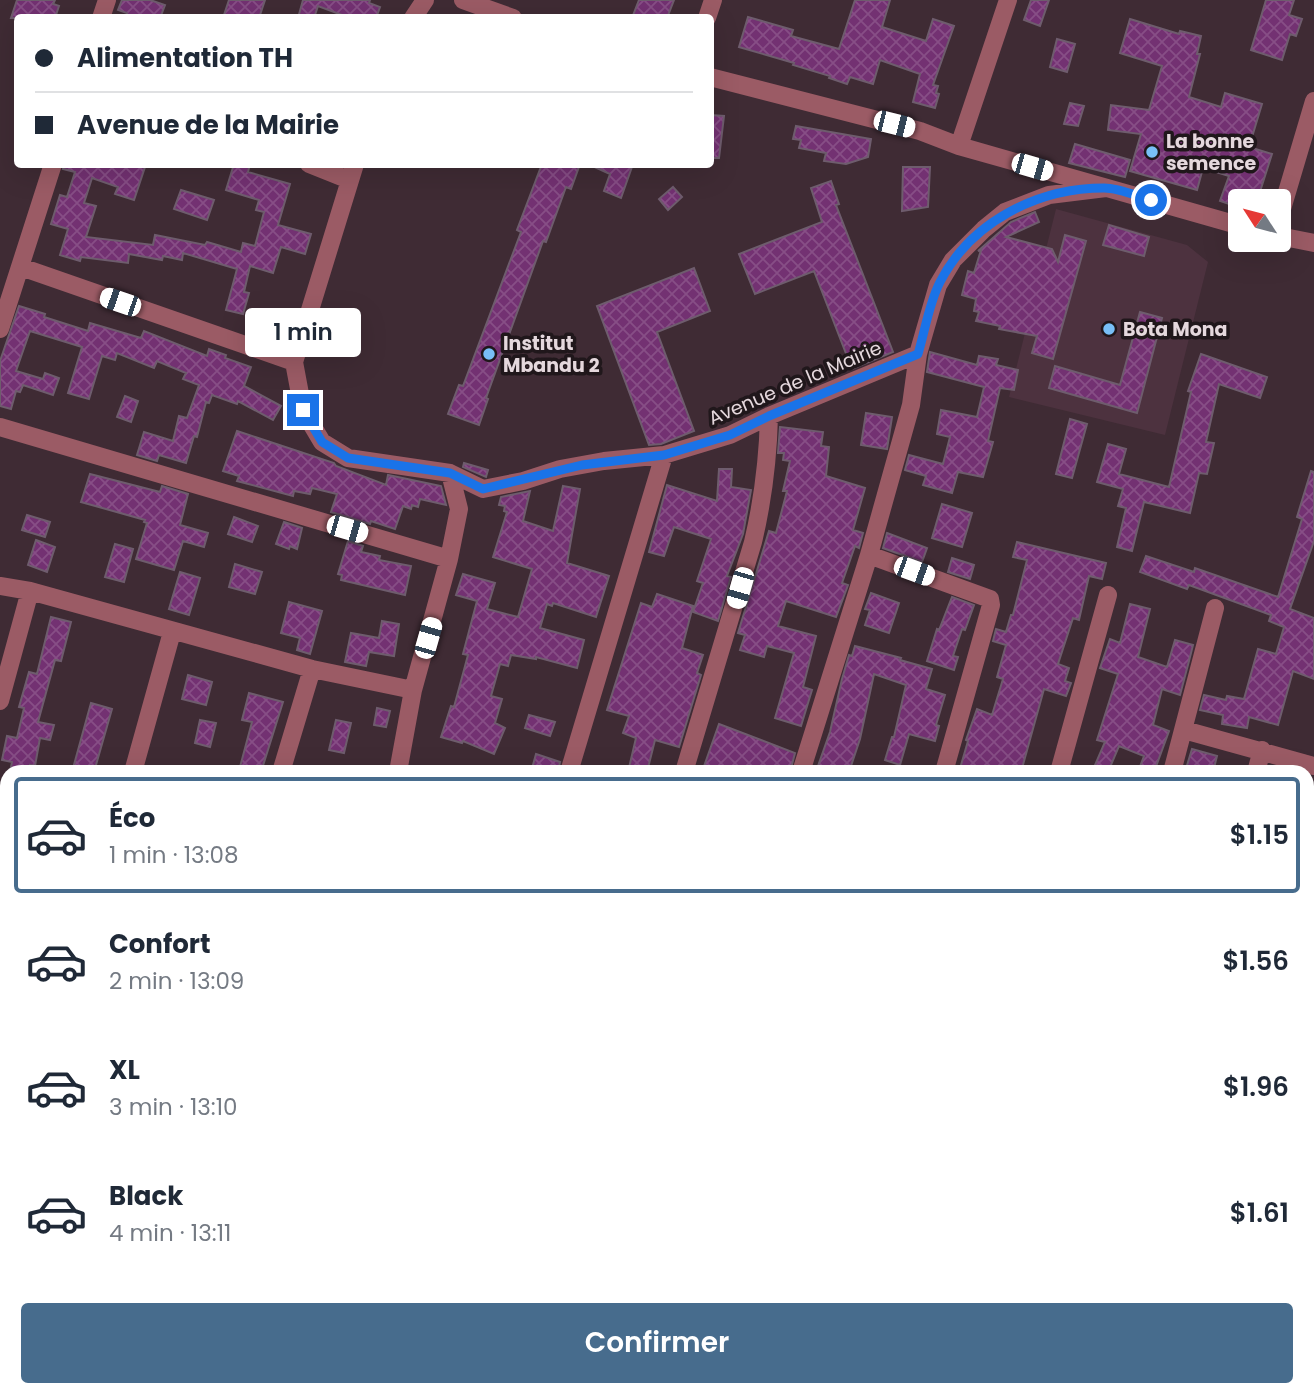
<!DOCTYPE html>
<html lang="fr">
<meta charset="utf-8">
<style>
:root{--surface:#fff;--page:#f2f2f3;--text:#1f2937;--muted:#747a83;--line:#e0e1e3;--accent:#476c8d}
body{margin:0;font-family:Poppins,sans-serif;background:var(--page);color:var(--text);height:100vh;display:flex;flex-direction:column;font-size:26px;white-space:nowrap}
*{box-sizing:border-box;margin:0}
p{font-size:23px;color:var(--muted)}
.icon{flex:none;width:38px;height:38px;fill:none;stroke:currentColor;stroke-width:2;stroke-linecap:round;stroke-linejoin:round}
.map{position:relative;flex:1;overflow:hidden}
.panel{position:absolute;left:0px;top:765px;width:1314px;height:632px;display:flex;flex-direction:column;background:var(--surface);border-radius:21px 21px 0 0;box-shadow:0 7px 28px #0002}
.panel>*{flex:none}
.top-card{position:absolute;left:14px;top:14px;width:700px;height:154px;border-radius:7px;box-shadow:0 7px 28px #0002;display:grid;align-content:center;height:154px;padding:0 21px;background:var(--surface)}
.needle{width:46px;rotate:306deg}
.controls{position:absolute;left:1228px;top:189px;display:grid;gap:14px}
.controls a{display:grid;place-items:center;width:63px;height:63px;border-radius:7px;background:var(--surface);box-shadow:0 7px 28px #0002;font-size:35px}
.end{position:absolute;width:32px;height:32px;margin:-16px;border:9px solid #1a73e8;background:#fff;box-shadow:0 0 0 4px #fff}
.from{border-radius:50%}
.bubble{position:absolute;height:49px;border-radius:7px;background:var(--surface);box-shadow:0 7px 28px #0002;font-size:23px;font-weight:600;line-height:49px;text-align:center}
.car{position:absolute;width:21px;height:42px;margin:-21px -10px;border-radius:9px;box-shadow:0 0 5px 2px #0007;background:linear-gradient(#fff 24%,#345 0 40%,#fff 0 76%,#345 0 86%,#fff 0)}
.top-card b{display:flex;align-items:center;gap:24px;height:66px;font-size:26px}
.top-card b+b{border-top:2px solid var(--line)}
.top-card i{width:18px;height:18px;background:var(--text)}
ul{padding:12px 0 0;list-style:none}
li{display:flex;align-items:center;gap:21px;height:116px;margin:0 14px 10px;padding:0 7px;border:4px solid transparent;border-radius:7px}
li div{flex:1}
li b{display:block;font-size:26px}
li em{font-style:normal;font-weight:600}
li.selected{border-color:var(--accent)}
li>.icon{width:63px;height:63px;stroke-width:1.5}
.cta{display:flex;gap:14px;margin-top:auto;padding:14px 21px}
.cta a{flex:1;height:80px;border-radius:7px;background:var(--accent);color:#fff;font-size:28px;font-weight:600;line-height:80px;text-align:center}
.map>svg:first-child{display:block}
.built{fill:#4d323f}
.building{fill:url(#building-cross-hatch);stroke:#6e5c6d;stroke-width:2}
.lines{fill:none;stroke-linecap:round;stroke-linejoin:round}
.minor{stroke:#9b5b65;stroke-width:18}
.route{stroke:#1a73e8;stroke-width:9}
.poi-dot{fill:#78bff7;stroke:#20171b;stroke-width:2.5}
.labels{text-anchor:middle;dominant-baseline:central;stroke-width:7;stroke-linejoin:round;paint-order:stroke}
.poi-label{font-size:19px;font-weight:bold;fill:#e5d8dd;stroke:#20171b;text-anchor:start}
.street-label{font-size:19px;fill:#e5d8dd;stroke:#20171b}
</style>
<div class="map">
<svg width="1314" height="1395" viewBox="0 0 1314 1395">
<defs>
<pattern id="building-cross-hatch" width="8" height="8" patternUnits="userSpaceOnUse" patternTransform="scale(1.75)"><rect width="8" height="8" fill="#733172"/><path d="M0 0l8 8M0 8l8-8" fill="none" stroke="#874e86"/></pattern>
</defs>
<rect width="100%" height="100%" fill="#3f2b34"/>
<!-- built -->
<path class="built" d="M1056 209 1187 245 1208 262 1165 435 1009 397Z
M1307 1230 1314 1231V1395H550L552 1390H1307Z"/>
<!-- building -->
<path class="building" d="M17 0H55L53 4 59 6 55 18H11Z
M122 0H150L165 5 160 18H125L127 13 118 10Z
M229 0H265L259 18H223Z
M303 0H370L369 3 380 7 376 18H350L318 6 314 18H298Z
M639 0H674L667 18H632Z
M855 0H890L882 27 926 41 933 19 954 26 933 85 938 86 936 93 939 94 935 108 913 102 920 74 880 60 873 84 850 77 847 84 829 78 830 76 793 65 794 63 739 47 748 17 793 30 791 36 839 49Z
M1031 0H1049L1040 26 1024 20Z
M1266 0H1294L1289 15 1302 19 1296 36 1290 34 1282 60 1251 50Z
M1130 19 1179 34 1180 31 1201 36 1197 54H1200L1189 97 1221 107 1225 93 1262 104 1249 147 1272 154 1257 201H1241V208L1220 201 1229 176 1203 168 1197 190 1130 171 1141 134 1108 130 1111 105 1149 110 1162 66 1120 53Z
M1057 39 1075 44 1067 72 1050 67Z
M1070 103 1084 106 1078 126 1064 124Z
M710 115 724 116 719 158H710Z
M796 126 871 139 868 157 846 164 824 161 826 153 799 148 801 140 793 139Z
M1075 144 1130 160 1125 177 1069 163Z
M64 164H146L134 200 115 194 118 187 92 178 84 203 96 206 86 237 153 245 155 235 205 245 207 242 241 252 243 243 255 246 264 212 256 210 259 200 226 190 234 164H250L248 172 290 184 278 225 311 234 305 254 281 247 273 273 250 266 244 292 249 293 243 314 226 310 237 269 183 253 182 260 163 256 162 260 129 254 128 263 81 257 80 261 60 255 68 229 51 224 60 195 67 197 75 172 63 169Z
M542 164H580L571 189 566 187 546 242 543 241 486 398 488 399 479 425 448 414 459 385 463 386 521 232 517 230Z
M588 164H633L621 198 604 191 610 174Z
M903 167H930L928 207 902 211Z
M831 181 839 204 836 205 893 352 852 369 814 271 755 294 739 254 822 222 811 188Z
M673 187 682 197 668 210 659 199Z
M181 190 214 200 207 220 174 209Z
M1035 212 1039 222 1006 237 1052 249 1058 262 1065 235 1086 241 1053 359 1032 353 1037 336 999 329 1000 326 976 321 979 312 974 311 976 299 962 295 968 271 974 273 981 250 978 251 1011 222Z
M1109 225 1149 237 1144 256 1103 245Z
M694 268 710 311 657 332 694 431 661 444 649 445 597 306Z
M19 306 45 314 44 317 88 331 90 323 141 338 144 331 207 356 209 349 226 355 225 358 251 367 244 386 281 406 273 420 238 401 237 404 212 395 209 403 206 402 197 437 194 436 186 463 159 455 157 461 137 455 144 432 173 441 179 416 187 418 199 385 183 379 186 373 157 361 154 368 117 353 115 360 102 356 89 399 68 393 82 347 30 331 16 371 43 379 45 373 59 378 53 395 23 385 20 392 16 391 11 409 0 406V361Z
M1140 312 1162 318 1137 413 1049 388 1055 366 1120 385Z
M930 352 977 365 979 356 998 359 996 365 1018 370 1014 390 1000 388 988 441 993 442 983 477 958 472 952 493 923 485 926 476 905 470 909 455 943 464 950 437 937 434 941 410 977 417 984 387 927 372Z
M1201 354 1267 377 1260 398 1219 384 1206 442 1214 443 1207 474 1199 473 1190 513 1144 502 1132 551 1117 547 1126 508 1118 506 1123 489 1097 482 1108 444 1126 449 1119 474 1169 487 1191 392 1188 391Z
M125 396 138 401 131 422 117 417Z
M866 413 892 417 887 449 861 445Z
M1070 419 1087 424 1072 478 1056 474Z
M780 427 823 432 821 446 829 447 826 476 865 488 853 530 863 533 859 548 855 546 842 583 848 585 836 617 786 601 778 626 816 636 803 687 812 690 801 726 775 718 794 653 767 646 764 657 740 650 745 635 738 633 769 531 776 533 787 491H783L790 461 783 460 784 453H778Z
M237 431 334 463 336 466 386 485 388 475 441 486 446 505 420 499 418 507 412 505 411 509 403 506 395 529 371 521 370 524 331 512 337 494 312 488 310 494 294 491 293 496 237 481 239 476 223 471Z
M464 463 488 470 486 477 463 467Z
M719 469H732L731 487 751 490 743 534 727 576 731 577 718 621 693 612 703 583 697 581 711 539 674 527 664 556 649 552 667 485 717 501Z
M1311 471 1314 472V541L1290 609 1314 618V679L1293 671 1278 725 1249 717 1247 728 1222 724 1223 715 1200 710 1204 695 1226 700 1227 696 1244 699 1258 649 1276 654 1284 627 1269 621 1271 615 1189 585 1187 589 1140 572 1146 556 1194 572 1195 568 1278 597 1302 519 1297 517Z
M90 474 160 492 162 486 188 494 180 525 208 533 204 547 183 541 174 570 136 559 147 523 144 522 145 520 81 502Z
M563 486 580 489 567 563 609 576 596 617 553 603 552 606 547 604 540 628 584 640 577 668 536 657V659L511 655 508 666 500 664 491 696 502 699 495 723 505 728 494 754 463 741 462 743 441 737 451 706 454 707 468 655 463 654 477 601 456 595 463 574 495 583 487 609 518 617 532 569 493 557 507 512 504 511 505 506 499 505 501 497 530 491 523 521 553 531Z
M942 504 972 513 962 547 932 538Z
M27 515 50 522 45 537 22 530Z
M234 517 258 526 252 542 228 534Z
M284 522 302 528 297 549 290 546 289 549 276 544Z
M887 533 927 548 922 562 883 548Z
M36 540 55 547 47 572 28 565Z
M348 541 363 546 361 552 380 556 379 560 411 566 405 595 341 580 342 575 338 574Z
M1017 542 1106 563 1102 579 1089 576 1079 620 1073 618 1058 664 1069 668 1065 681 1071 683 1066 696 1044 689 1021 772H959L968 741 966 740 977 709 992 715 1003 679 997 677 1006 645 993 641 996 629 1006 632 1011 615H1013L1027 560 1013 557Z
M115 544 133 549 124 582 105 577Z
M952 558 974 565 970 579 948 572Z
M235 564 262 572 255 594 229 587Z
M180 572 200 578 189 615 169 609Z
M871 593 899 603 889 633 865 625 870 610 865 609Z
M657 594 693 606 682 648 703 655 697 673 701 675 679 747 655 740 647 772H628L636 738 623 733 629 716 607 710 641 603 652 607Z
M952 597 974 605 965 630 962 629 953 656 958 657 954 670 927 661 937 629 939 630Z
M289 602 322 611 310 654 297 650 300 638 281 633Z
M1130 604 1150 609 1138 657 1167 667 1175 640 1193 645 1189 661 1180 695 1162 689 1153 725 1169 731 1154 772H1138L1144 756 1119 746 1108 772H1092L1105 742 1097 740 1118 674 1100 668 1110 639 1120 643Z
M51 617 71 622 61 661 55 660 38 722 54 725 50 740 40 738 35 766 30 765 29 772H10L12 762 2 760 7 736 17 738 24 708 19 707 29 672 37 674Z
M382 621 399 624 394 656 369 652 366 666 345 662 351 633 379 638Z
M855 646 901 658 900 660 932 669 926 689 945 695 936 725 939 726 935 741 909 734 900 765 885 760 892 737H894L906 685 874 674 860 739 849 772H836L818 766 830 732 842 679 849 655 852 656Z
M188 675 212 682 206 705 182 699Z
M249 693 283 702 261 772 240 767 252 722 242 720Z
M91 703 112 709 94 772H72Z
M377 708 390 711 386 727 374 725Z
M529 715 555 722 550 736 525 728Z
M200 720 216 723 210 747 195 743Z
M336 720 351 723 344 753 329 750Z
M719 724 795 753 790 772H702Z
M1192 749 1217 756 1213 772H1185Z
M536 754 560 762 558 772H531Z"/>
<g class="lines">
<!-- minor -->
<path class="minor" d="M463 0 513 18
M101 18 107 0
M413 18 425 0
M707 18 713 0
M710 77 920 131 959 146 1241 226
M959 146 1008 0
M309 164 349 180
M355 164 294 362 303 410 322 442 348 458 450 473 483 489 523 481 560 469 604 461 664 455 730 435 769 416 918 354
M1279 219 1314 101
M1279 236 1314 243
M21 267 294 362
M0 329 53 164
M0 427 449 559
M869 555 990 599 991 605 944 772
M0 586 30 591 312 669 413 690
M0 701 30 591
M1184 730 1314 766
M133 772 172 632
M281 772 312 669
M398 772 413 690 449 559 459 509 450 473
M569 772 664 455
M684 772 753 542C763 500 768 459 769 416
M801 772 869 555 911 405 918 354 938 285 953 260 984 229 1005 212 1049 195 1106 188
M1059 772 1108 595
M1172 772 1215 608
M1256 772 1262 750
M0 879 7 881
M1307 950 1314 947
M1307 1191 1314 1192
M0 1252 7 1227
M115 1395 116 1390
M279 1395 280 1390
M402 1395 404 1390
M547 1395 548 1390"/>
</g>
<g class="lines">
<!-- route -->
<path class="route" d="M303 410 322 442 348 458 450 473 483 489 582 465 664 455 730 435 769 416 918 354C925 331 929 303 940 282 971 222 1037 188 1104 188 1119 188 1137 196 1151 200"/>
</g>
<!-- markers -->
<g class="poi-dot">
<circle cx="1152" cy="152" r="7"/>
<circle cx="1109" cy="329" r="7"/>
<circle cx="489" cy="354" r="7"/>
</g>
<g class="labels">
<!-- poi labels -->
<g class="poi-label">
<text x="1166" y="141">La bonne<tspan x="1166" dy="22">semence</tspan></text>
<text x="1123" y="329">Bota Mona</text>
<text x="503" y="343">Institut<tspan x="503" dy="22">Mbandu 2</tspan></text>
</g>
<!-- street labels -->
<g class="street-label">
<text transform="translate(795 383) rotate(-23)">Avenue de la Mairie</text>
</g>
</g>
</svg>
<div class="controls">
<a><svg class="needle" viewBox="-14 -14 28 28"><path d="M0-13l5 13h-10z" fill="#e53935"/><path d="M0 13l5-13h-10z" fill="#747a83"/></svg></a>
</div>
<i class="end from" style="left:1151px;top:200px"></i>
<i class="end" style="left:303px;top:410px"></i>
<div class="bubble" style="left:245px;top:308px;width:116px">1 min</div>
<i class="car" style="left:894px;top:124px;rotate:104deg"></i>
<i class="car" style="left:1032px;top:167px;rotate:106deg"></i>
<i class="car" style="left:120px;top:302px;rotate:289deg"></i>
<i class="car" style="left:347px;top:529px;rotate:106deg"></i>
<i class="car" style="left:914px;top:571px;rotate:110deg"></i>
<i class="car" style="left:740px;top:588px;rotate:196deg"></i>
<i class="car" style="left:428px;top:638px;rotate:16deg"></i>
<div class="top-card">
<b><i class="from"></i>Alimentation TH</b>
<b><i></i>Avenue de la Mairie</b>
</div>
<section class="panel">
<ul>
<li class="selected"><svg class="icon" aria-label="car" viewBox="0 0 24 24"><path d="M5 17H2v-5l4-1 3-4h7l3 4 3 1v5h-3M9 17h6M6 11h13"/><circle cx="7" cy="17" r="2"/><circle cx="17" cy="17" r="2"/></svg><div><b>Éco</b><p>1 min · 13:08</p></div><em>$1.15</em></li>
<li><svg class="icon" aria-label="car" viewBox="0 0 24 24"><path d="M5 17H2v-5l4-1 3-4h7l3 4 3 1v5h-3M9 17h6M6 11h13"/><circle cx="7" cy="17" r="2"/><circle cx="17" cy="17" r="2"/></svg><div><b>Confort</b><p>2 min · 13:09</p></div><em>$1.56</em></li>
<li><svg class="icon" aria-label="car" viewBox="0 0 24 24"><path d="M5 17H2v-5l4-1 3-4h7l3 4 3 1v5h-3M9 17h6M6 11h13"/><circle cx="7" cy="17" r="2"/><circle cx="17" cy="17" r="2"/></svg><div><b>XL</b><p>3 min · 13:10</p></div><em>$1.96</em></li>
<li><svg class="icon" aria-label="car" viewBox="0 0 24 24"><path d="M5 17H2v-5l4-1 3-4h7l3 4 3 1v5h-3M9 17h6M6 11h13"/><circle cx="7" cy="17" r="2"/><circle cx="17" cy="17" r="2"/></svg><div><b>Black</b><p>4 min · 13:11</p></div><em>$1.61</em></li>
</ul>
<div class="cta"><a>Confirmer</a></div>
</section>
</div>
